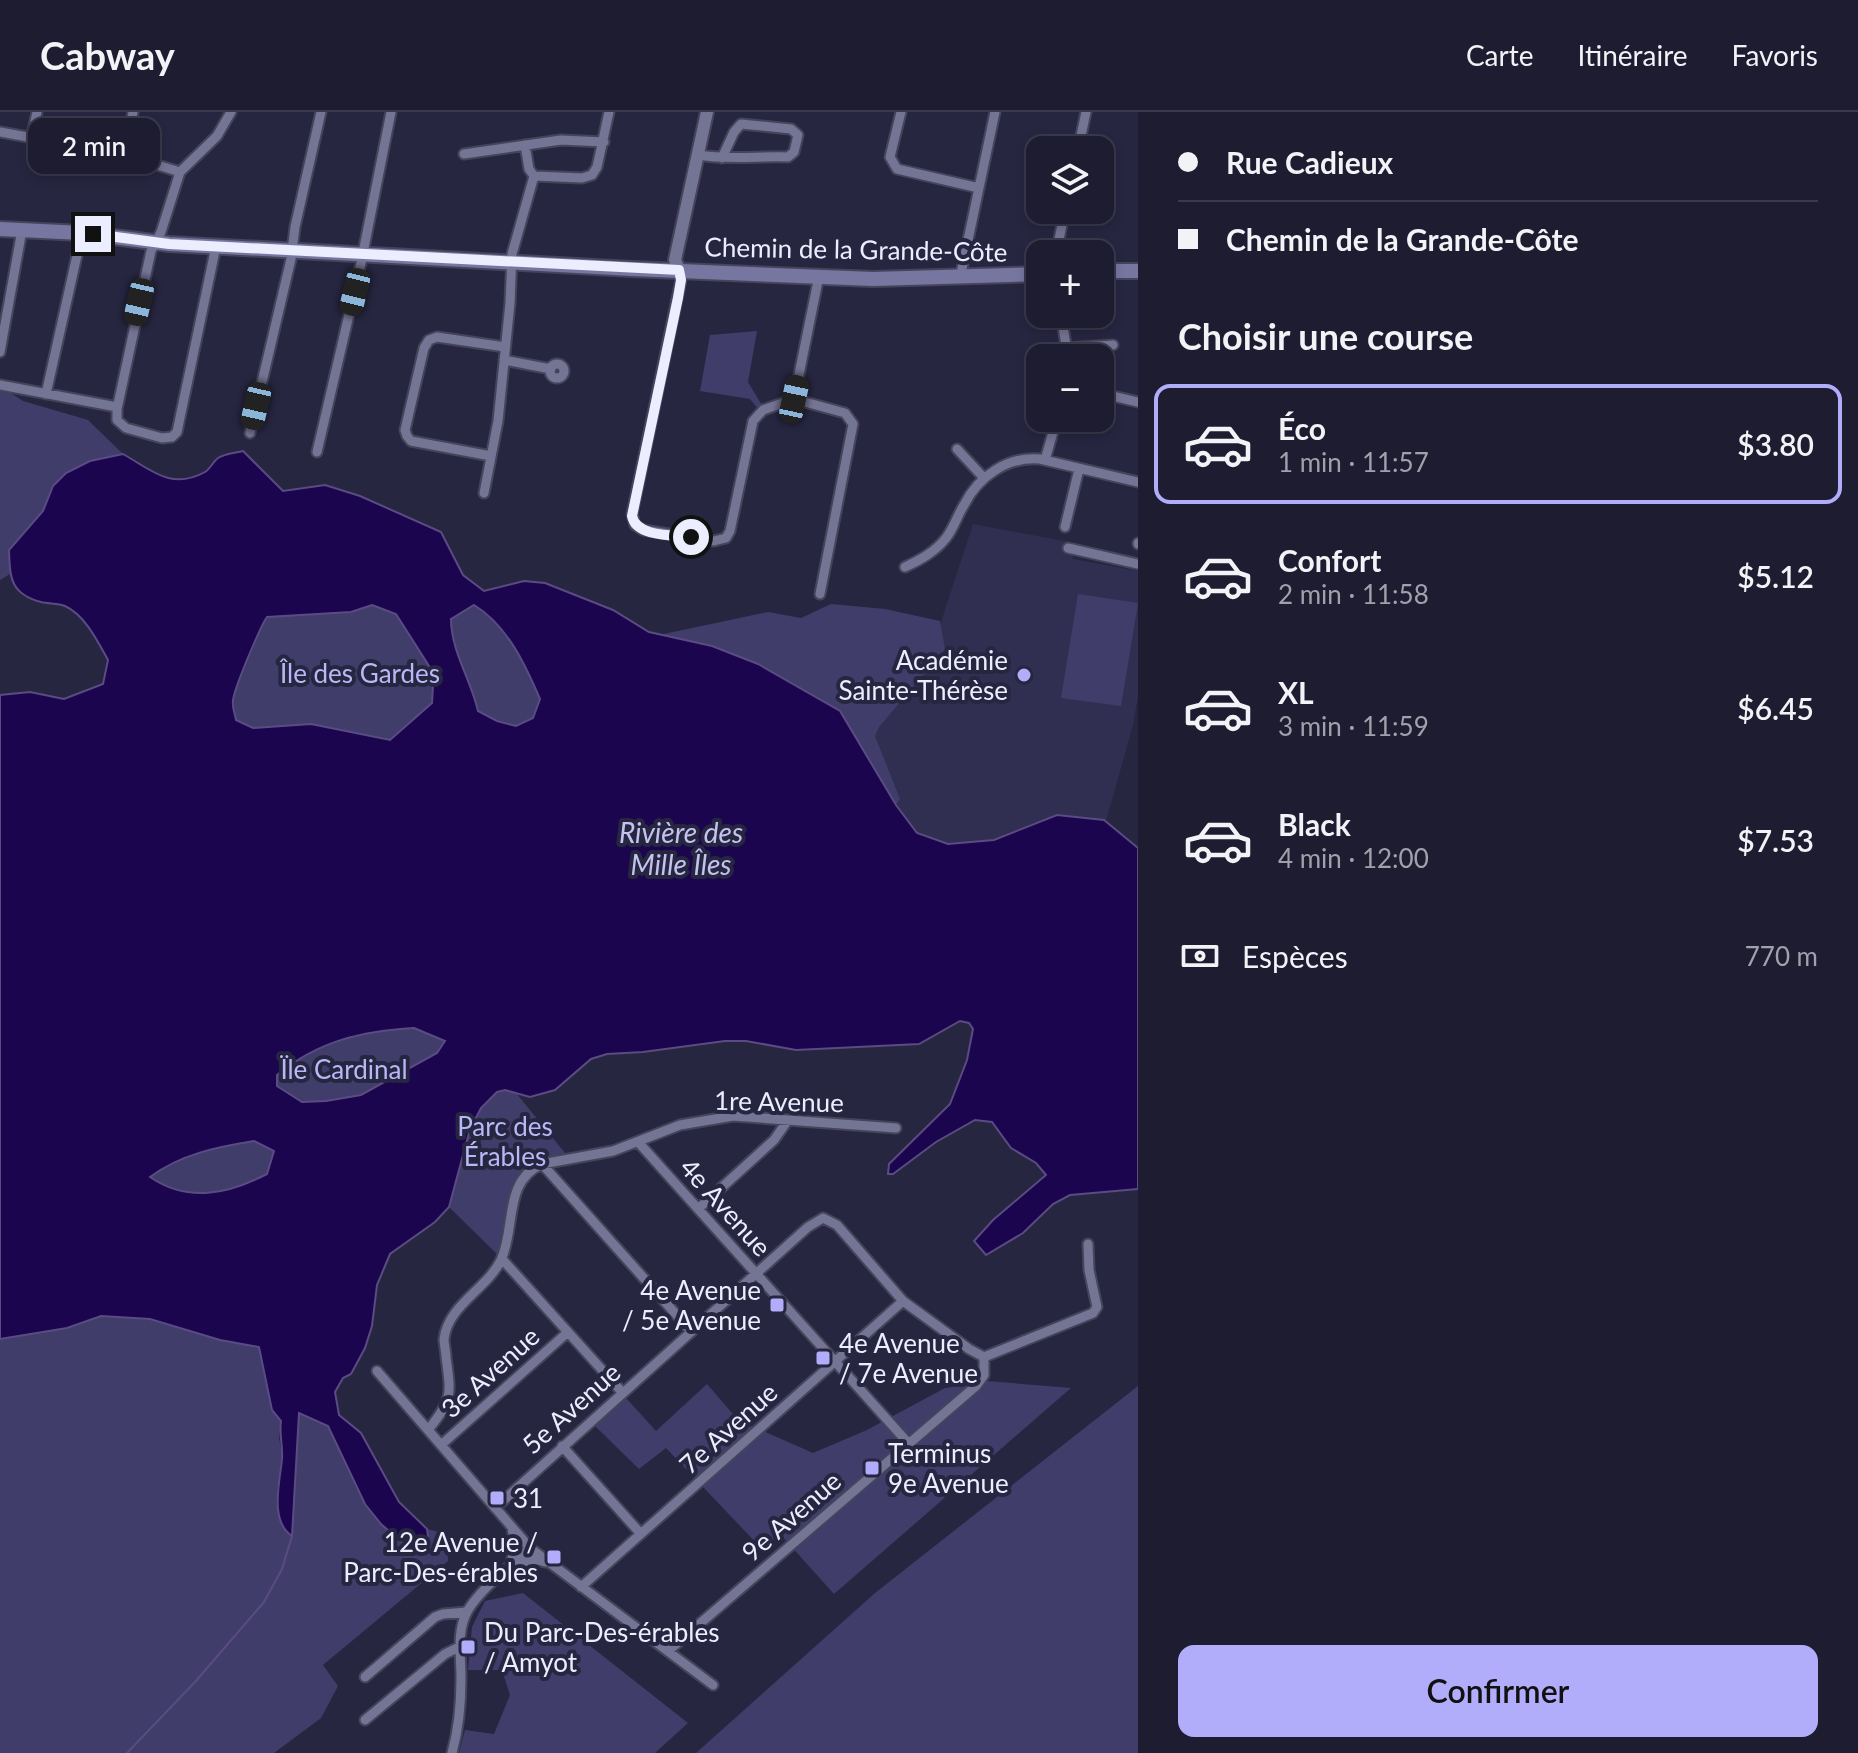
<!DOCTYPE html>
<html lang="fr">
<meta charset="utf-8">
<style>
:root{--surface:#1d1c31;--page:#2a293d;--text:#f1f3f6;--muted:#a0a1ab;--line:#3b3a4d;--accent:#b1adfa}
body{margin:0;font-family:Lato,sans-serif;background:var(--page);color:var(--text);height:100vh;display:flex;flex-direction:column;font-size:30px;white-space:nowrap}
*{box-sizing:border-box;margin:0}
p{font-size:26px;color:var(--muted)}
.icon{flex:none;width:44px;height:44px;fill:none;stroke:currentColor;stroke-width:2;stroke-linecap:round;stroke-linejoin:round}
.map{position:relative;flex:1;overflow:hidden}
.side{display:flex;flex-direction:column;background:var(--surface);width:720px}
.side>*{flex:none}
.hud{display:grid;align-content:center;height:176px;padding:0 40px;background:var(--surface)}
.buttons{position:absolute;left:1026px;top:24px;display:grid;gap:16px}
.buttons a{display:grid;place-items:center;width:88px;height:88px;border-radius:16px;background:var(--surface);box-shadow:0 4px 12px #0003,0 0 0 2px var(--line);font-size:40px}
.end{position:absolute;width:36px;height:36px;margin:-18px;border:10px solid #ecedff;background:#111;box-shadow:0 0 0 4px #111}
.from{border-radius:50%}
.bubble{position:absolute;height:56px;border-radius:16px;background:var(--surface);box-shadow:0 4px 12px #0003,0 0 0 2px var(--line);font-size:26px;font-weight:600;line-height:56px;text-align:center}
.car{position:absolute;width:24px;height:48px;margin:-24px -12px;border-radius:10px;box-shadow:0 0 6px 2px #0007;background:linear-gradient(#222 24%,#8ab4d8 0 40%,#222 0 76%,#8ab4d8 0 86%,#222 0)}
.hud b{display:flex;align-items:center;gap:28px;height:76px;font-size:30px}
.hud b+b{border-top:2px solid var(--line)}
.hud i{width:20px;height:20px;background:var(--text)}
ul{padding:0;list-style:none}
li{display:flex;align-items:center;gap:24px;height:120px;margin:0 16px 12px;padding:0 24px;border:4px solid transparent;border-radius:16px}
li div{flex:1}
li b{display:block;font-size:30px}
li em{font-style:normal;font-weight:600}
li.on{border-color:var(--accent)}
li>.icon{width:72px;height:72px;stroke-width:1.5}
h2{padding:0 40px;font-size:36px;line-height:96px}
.pay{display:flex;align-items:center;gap:20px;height:88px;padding:0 40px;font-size:30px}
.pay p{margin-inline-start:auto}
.button{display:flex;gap:16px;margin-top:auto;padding:16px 40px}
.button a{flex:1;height:92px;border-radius:16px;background:var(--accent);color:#111;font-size:32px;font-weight:600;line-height:92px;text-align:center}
header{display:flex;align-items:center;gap:48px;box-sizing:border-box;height:112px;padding:0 40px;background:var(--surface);border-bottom:2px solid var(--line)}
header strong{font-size:38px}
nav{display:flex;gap:44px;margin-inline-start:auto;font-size:28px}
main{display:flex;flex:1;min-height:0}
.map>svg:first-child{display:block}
.built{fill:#312f51}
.green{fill:#403d6a}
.water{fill:#1b054e;stroke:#5a4b83;stroke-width:2;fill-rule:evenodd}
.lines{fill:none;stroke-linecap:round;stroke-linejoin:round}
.stream{stroke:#5a4b83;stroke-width:2}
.minor-casing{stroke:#46445b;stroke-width:13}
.tertiary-casing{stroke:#46445b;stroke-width:16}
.secondary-casing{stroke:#46445b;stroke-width:18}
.minor{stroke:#747494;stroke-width:9}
.tertiary{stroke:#747494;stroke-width:12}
.secondary{stroke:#7776a1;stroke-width:14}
.route{stroke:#ecedff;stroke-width:10}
.poi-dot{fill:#b1adfa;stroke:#272641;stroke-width:3}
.labels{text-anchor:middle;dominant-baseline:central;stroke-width:8;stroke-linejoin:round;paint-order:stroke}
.street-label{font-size:26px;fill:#ecedff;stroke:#272641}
.poi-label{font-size:26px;fill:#ecedff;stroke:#272641;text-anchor:start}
.park-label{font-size:26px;fill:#b9b8f7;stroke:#272641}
.water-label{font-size:28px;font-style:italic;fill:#c4c3ee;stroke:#272641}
</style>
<header>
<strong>Cabway</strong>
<nav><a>Carte</a><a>Itinéraire</a><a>Favoris</a></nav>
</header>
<main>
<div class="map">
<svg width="1138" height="1641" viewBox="0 0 1138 1641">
<rect width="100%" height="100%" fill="#272641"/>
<!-- built -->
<path class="built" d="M973 412 1069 430 1073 447 1138 459V584L1133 613 1106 709 1057 704 993 730 948 732 916 721 853 624 931 541Z"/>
<!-- green -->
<path class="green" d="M757 219 748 270 763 295 758 297 750 287 700 279 710 223Z
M0 274 23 289 88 308 123 342 145 355 157 365 180 368 206 360 219 345 243 339 283 379 325 373 104 572 108 547C98 530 84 502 65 494 44 485 14 492 10 462L0 468Z
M1078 482 1138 491 1121 594 1061 586Z
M831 492 885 497 940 509 945 537 879 615 875 624 900 687 896 693 840 599 758 552 712 534 659 523 768 500 801 506Z
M372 493 396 502 429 554 433 574 432 591 390 628 311 612 253 616 236 608 232 588 253 536 257 518 267 504 351 500Z
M474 493C507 514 525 551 540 587L533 606 516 614 497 609 478 599C471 567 451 539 451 507Z
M414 916 445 929 437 941 361 983 326 989 302 990 277 974V963C319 929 361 919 414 916Z
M505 978 516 981 570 1047 542 1052 521 1068 502 1147 449 1095C457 1063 468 986 505 978Z
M254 1029 274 1038 267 1062C227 1082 188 1090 149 1065 183 1043 216 1035 254 1029Z
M101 1204 150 1207 220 1228 259 1235 272 1298 281 1309 279 1326 282 1342 277 1380 292 1423 299 1301 328 1314 365 1392 381 1412 411 1438 428 1424 427 1417 447 1422 448 1449 323 1553 338 1574 321 1606 274 1641H0V1227L67 1216Z
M987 1269 1071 1276 834 1482 780 1422 762 1437 666 1336 639 1357 595 1314 626 1286 656 1319 707 1272 738 1308 813 1341 867 1318 945 1276Z
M1138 1274V1641H696L875 1481Z
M523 1481 688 1611 655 1641H459L465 1618 494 1622 510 1583 502 1558H468L472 1515 485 1489Z"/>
<!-- water -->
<path class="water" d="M243 339 283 379 325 373 360 384 441 420 463 463 484 479 524 469 545 471 613 498 649 520 712 534 758 552 840 599 896 693 917 721 948 732 994 728 1057 703 1104 708 1138 736V1077L1070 1083 1053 1092 1023 1121 986 1143 974 1129 993 1108 1046 1063 1036 1051 1011 1036 992 1010 975 1008 936 1030 893 1062H888L889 1052 950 992 967 948 973 917 969 911 960 909 919 932 796 938 746 929H725L643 940 607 942 591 947 555 978 530 985 505 978 497 980 481 996 470 1017 449 1095 435 1110 390 1142 377 1173 372 1214 365 1236 351 1262 343 1266 335 1280 339 1303 361 1321 399 1390 427 1417 428 1424 411 1438 381 1412 365 1392 328 1314 299 1301 292 1424C269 1409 280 1369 282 1347 283 1334 279 1322 281 1309L272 1298 259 1235 220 1228 150 1207 101 1204 67 1216 0 1227V583L30 580 64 587 103 572 108 548C98 530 85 503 65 494 58 491 49 492 41 490 10 482 10 465 9 438L43 399 53 374 66 361 90 349 123 342C150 357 171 379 205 360 210 357 213 350 218 346 224 342 235 341 243 339ZM372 493 396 502 429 554 433 574 432 591 390 628 311 612 253 616 236 608C235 602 232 595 233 589 233 579 261 513 267 505L351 500ZM474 493C507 513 525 552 540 587L533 606 516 614 497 609 478 599C471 568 451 539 451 507ZM414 916 445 929 437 941 361 983 326 989 302 990 277 974V963C318 929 362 919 414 916ZM254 1029 274 1039 267 1062C228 1082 188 1091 150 1065 181 1042 217 1035 254 1029Z"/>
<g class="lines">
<!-- stream -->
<path class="stream" d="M127 1641 195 1570 264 1490 282 1457 292 1424"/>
<defs>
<path id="minor" d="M901 0 890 45 897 57 979 76
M0 20 125 43 180 60
M31 27 37 0
M1078 38 1086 0
M464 42 561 28 604 30
M125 43 133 0
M698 43C727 48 758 44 788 45L794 40 798 23 791 17 741 12 734 20 722 46
M534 64 582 66 592 63 597 55 609 0
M216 134 177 320 172 325 162 326 126 316 117 308V297L151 139 161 120 180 60 217 24 231 0
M1056 142 1065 98
M679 158 681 168 632 402 635 413 643 418 714 429 726 426 730 419 753 309 763 298 794 287
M960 166 995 0
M1061 202 1068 246
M1067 236 1113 233
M0 240 22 118
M504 248 551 257
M550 259a7 7 0 1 1 14 0a7 7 0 1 1-14 0Z
M0 273 117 295
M1100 281 1138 290
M46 282 82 121
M794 287 845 301 853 312 820 482
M794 287 819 164
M250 321 291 147 295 115 321 0
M957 337 984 366
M317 340 361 151 391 0
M491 344 411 329 407 324 405 318 424 236 429 228 437 225 505 235
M1045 348 1057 306
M484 381 498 309 510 191 512 142 534 64 529 57 525 33
M1065 415 1079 357
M1138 432V431
M1068 436 1138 452
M905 455C920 448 935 440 946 426 954 416 957 404 964 393 978 365 1007 344 1040 347L1138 370
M639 1031 909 1332
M542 1052 690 1218
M698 1097 774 1028 788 1008
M502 1147 622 1280
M984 1245 1093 1201 1097 1195 1089 1158 1088 1132
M377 1259 530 1436 713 1573
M428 1318C453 1287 451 1283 446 1245 446 1240 444 1232 444 1227 448 1193 487 1177 501 1148 516 1116 503 1069 542 1052L613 1039 680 1013 733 1004 896 1016
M441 1333 568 1220
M562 1334 641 1422
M495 1396 808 1115 823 1106 837 1113 903 1189 969 1237 984 1245
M514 1454 534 1447 545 1450
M510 1455 515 1435 512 1415
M581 1475 903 1189
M668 1539 976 1274 984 1263V1245
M365 1565 435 1505 443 1502 467 1500
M365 1608 445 1542 459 1535
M452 1641C459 1616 461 1592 461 1566 461 1544 456 1519 468 1498 483 1474 510 1455 530 1436"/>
<path id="tertiary" d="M679 158 675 148 707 0"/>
<path id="secondary" d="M0 117 82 121 169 132 632 157 873 167 1040 162
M1100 159H1138"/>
</defs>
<!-- minor casing -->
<use href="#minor" class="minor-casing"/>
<!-- tertiary casing -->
<use href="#tertiary" class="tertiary-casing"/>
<!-- secondary casing -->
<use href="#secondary" class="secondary-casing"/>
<!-- minor -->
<use href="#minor" class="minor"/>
<!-- tertiary -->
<use href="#tertiary" class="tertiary"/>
<!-- secondary -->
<use href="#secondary" class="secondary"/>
</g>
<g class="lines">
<!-- route -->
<path class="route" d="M93 122 169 132 679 158 681 168 678 186 632 404C636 425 673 423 691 425"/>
</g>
<!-- markers -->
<g class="poi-dot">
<circle cx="1024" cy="563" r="8"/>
<rect x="769" y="1185" width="16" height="16" rx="4"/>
<rect x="815" y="1238" width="16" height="16" rx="4"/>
<rect x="864" y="1348" width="16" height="16" rx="4"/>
<rect x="489" y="1378" width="16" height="16" rx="4"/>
<rect x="546" y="1437" width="16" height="16" rx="4"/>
<rect x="460" y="1527" width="16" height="16" rx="4"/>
</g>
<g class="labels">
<!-- street labels -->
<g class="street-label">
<text transform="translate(856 137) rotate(1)">Chemin de la Grande-Côte</text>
<text transform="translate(779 989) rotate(1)">1re Avenue</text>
<text transform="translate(726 1095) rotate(48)">4e Avenue</text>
<text transform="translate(490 1260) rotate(-42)">3e Avenue</text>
<text transform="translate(571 1296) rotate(-42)">5e Avenue</text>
<text transform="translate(728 1316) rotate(-42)">7e Avenue</text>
<text transform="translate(791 1404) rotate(-41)">9e Avenue</text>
</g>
<!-- poi labels -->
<g class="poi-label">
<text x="1008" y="548" text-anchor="end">Académie<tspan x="1008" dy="30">Sainte-Thérèse</tspan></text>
<text x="761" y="1178" text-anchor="end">4e Avenue<tspan x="761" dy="30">/ 5e Avenue</tspan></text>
<text x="839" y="1231">4e Avenue<tspan x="839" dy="30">/ 7e Avenue</tspan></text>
<text x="888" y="1341">Terminus<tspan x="888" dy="30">9e Avenue</tspan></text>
<text x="513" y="1386">31</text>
<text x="538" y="1430" text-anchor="end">12e Avenue /<tspan x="538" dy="30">Parc-Des-érables</tspan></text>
<text x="484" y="1520">Du Parc-Des-érables<tspan x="484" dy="30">/ Amyot</tspan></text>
</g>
<!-- park labels -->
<g class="park-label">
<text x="360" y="561">Île des Gardes</text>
<text x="344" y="957">Ïle Cardinal</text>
<text x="505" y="1014">Parc des<tspan x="505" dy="30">Érables</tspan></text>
</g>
<!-- water labels -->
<g class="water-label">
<text x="681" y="720">Rivière des<tspan x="681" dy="32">Mille Îles</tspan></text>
</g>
</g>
</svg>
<div class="buttons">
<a><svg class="icon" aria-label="layers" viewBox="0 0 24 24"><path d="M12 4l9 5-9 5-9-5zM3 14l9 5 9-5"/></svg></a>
<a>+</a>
<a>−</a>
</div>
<i class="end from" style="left:691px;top:425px"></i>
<i class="end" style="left:93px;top:122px"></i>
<div class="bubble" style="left:28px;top:6px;width:132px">2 min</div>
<i class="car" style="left:355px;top:180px;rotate:194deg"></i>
<i class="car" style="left:139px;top:190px;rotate:193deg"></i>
<i class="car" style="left:794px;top:287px;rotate:12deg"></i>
<i class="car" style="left:256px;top:294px;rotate:193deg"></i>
</div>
<section class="side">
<div class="hud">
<b><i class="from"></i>Rue Cadieux</b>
<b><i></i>Chemin de la Grande-Côte</b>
</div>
<h2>Choisir une course</h2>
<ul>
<li class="on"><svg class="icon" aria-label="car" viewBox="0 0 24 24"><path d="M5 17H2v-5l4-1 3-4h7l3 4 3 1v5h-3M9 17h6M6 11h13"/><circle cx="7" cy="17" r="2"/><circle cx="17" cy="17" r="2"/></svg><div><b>Éco</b><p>1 min · 11:57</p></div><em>$3.80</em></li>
<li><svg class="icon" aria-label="car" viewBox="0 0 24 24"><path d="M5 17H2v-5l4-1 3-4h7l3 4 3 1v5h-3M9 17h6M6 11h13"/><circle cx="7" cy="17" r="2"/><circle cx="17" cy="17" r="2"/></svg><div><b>Confort</b><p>2 min · 11:58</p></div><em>$5.12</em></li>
<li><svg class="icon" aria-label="car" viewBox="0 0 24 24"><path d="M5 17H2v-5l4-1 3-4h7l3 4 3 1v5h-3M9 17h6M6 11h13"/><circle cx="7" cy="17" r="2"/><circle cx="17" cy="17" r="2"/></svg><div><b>XL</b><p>3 min · 11:59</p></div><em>$6.45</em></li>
<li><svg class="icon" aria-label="car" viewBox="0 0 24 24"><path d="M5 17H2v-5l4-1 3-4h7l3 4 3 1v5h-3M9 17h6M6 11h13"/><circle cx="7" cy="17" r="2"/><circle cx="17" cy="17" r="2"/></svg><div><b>Black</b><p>4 min · 12:00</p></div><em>$7.53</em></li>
</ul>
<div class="pay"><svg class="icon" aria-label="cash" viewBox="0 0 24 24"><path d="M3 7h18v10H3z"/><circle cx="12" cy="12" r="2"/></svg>Espèces<p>770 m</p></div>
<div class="button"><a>Confirmer</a></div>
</section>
</main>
